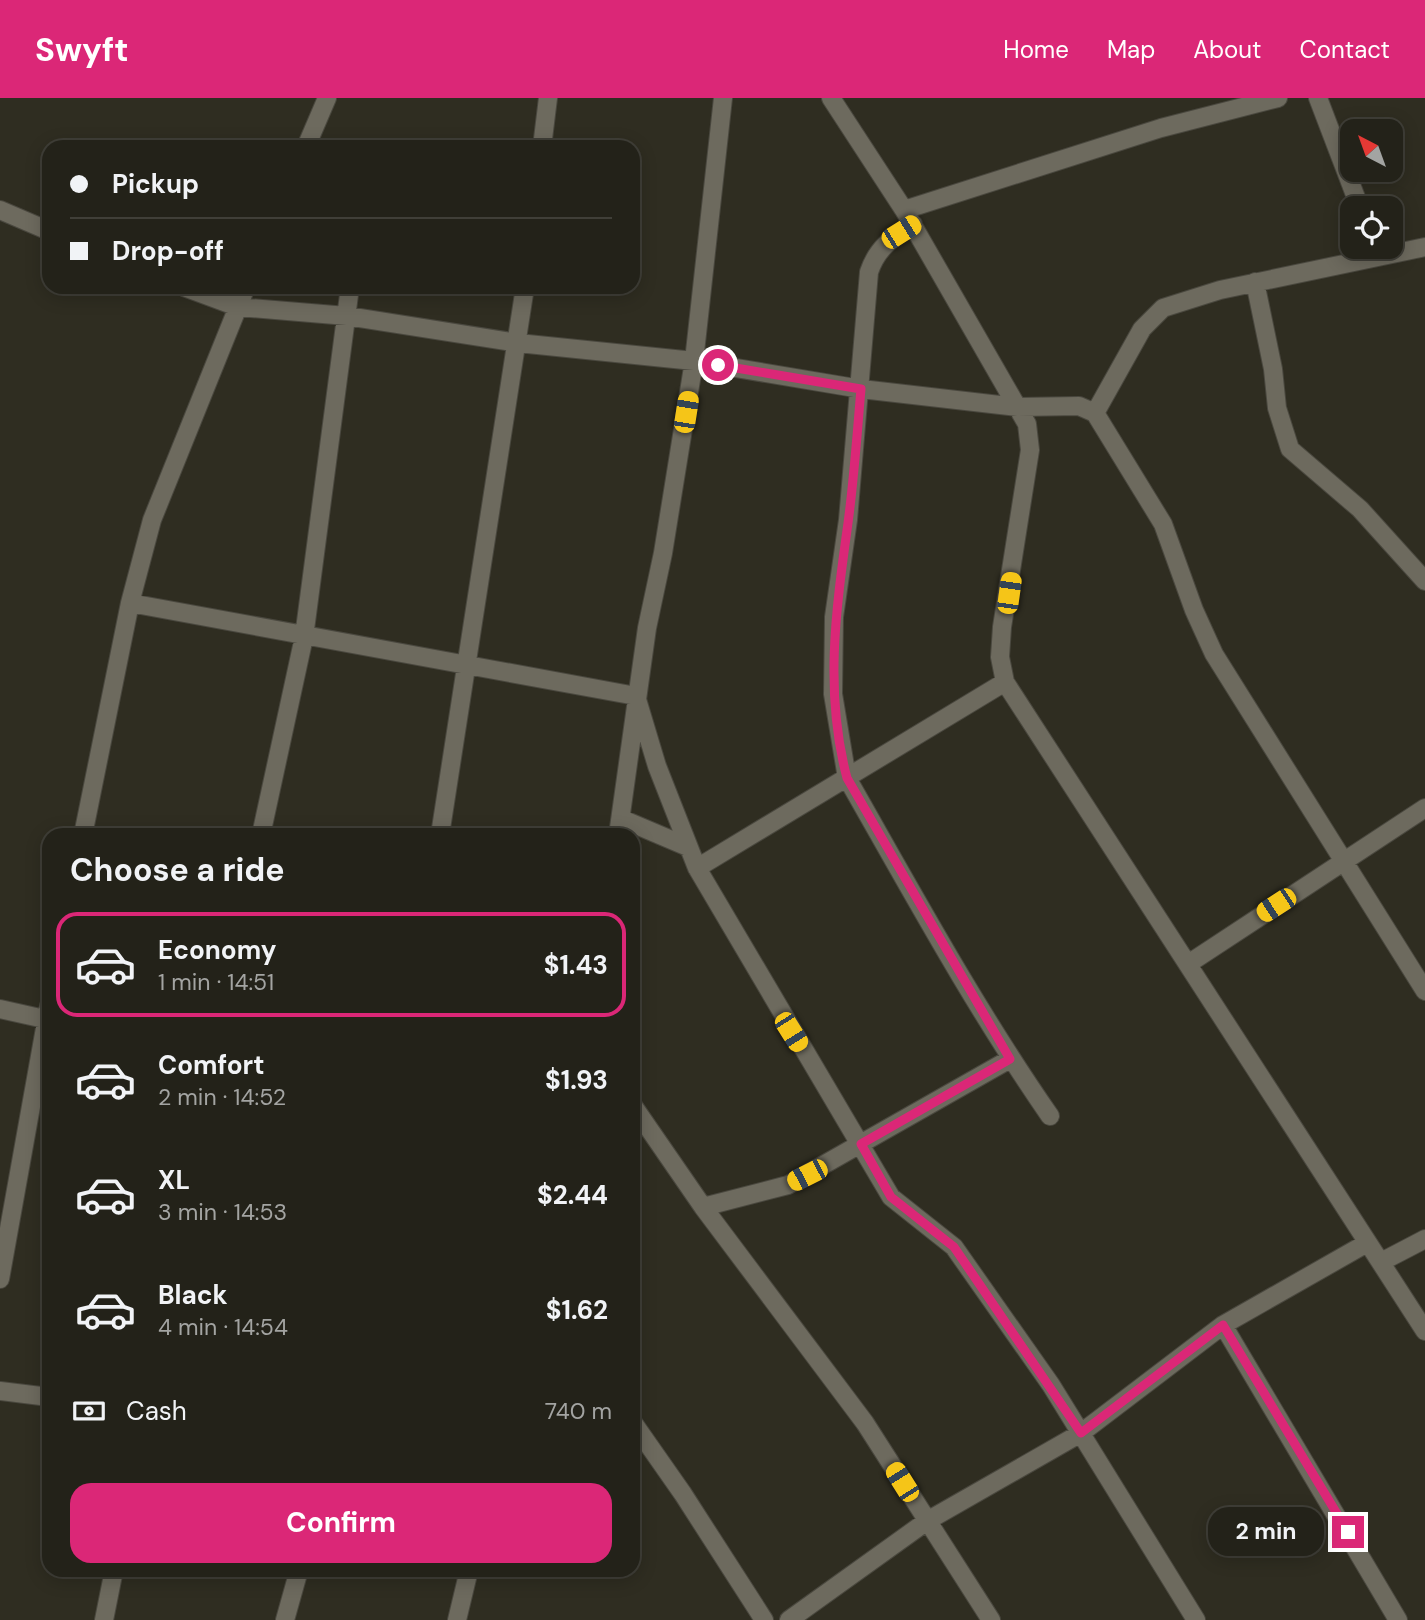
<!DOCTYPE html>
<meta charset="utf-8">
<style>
:root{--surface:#232219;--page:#2b2a22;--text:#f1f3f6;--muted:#a3a4a2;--line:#403f38;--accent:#db2777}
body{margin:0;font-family:"DM Sans",sans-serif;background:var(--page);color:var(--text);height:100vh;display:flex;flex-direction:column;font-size:26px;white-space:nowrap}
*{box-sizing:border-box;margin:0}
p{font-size:23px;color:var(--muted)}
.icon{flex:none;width:38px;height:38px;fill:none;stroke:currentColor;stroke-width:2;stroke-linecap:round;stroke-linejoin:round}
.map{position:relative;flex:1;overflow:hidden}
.drawer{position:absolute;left:42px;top:730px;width:598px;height:749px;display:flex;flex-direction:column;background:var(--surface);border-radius:21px;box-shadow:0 4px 18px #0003,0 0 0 2px var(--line)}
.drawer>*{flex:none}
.hud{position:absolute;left:42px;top:42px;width:598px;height:154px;border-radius:21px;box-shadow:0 4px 18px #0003,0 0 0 2px var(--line);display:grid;align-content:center;height:154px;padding:0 28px;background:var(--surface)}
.needle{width:46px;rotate:319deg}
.buttons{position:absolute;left:1340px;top:21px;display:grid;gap:14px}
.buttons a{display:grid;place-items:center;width:63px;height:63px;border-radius:14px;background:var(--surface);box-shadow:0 4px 18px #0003,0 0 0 2px var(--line);font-size:35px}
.end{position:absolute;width:32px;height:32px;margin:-16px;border:9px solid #db2777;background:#fff;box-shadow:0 0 0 4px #fff}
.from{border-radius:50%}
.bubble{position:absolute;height:49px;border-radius:21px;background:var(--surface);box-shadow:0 4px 18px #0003,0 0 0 2px var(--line);font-size:23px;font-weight:700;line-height:49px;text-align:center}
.car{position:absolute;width:21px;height:42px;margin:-21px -10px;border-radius:9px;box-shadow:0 0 5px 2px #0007;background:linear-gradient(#f5c518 24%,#345 0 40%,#f5c518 0 76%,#345 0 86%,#f5c518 0)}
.hud b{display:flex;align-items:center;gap:24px;height:66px;font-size:26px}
.hud b+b{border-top:2px solid var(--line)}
.hud i{width:18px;height:18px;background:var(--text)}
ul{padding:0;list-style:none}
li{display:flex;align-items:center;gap:21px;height:105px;margin:0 14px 10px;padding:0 14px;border:4px solid transparent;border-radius:21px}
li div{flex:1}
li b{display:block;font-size:26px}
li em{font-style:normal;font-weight:700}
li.current{border-color:var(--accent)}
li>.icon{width:63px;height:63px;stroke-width:1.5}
h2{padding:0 28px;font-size:32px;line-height:84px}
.pay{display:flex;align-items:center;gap:18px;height:77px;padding:0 28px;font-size:26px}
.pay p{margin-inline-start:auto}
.cta{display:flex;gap:14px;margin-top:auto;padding:14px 28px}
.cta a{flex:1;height:80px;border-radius:21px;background:var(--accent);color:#fff;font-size:28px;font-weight:700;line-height:80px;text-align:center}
header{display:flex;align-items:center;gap:42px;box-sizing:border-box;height:98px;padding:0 35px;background:var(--accent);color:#fff}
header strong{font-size:33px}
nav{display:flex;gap:38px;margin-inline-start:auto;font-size:24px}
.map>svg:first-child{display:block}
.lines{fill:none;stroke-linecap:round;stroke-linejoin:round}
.street-casing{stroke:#4a483f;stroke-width:20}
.street{stroke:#6d6a5e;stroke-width:18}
.route{stroke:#db2777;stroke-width:9}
</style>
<header>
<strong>Swyft</strong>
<nav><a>Home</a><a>Map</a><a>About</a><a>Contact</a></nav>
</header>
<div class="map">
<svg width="1425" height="1522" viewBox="0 0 1425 1522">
<rect width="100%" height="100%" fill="#2f2d21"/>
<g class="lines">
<defs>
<path id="street" d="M831 0 904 112 1027 326 1030 352 1002 529 1000 559 1005 584 1425 1233
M1318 0 1360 110
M306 49 327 0
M542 49 548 0
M0 112 49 133
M904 112 1161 30 1278 0
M913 126C892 140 877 150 869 174L848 422 834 519 833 596 847 680C912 794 975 910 1050 1018
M1255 184 1273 271 1277 310 1290 351 1360 411 1425 483
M184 189 238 209 347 218 518 245 694 263 861 291 1018 309 1079 308 1095 315 1163 426 1194 512 1214 556 1425 893
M1095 315 1142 231 1163 210 1220 192 1425 149
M130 505 636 598 657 668 697 770 891 1099 954 1149 1051 1287 1196 1522
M622 721 688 749
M83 737 130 505 152 422 246 189
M261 737 304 539 350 189
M440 737 525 189
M618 737 647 530 663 455 694 263 723 0
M697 770 1005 584
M1188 866 1425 710
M0 911 49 922
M634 1009 703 1109 865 1325 991 1522
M703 1109 788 1087 1010 961
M1381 1164 1425 1141
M0 1181 49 908
M1223 1227 1398 1522
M0 1293 49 1299
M634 1326 683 1396 764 1522
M104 1522 114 1472
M285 1522 299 1472
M457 1522 469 1472
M789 1522 927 1423 1081 1335 1223 1227 1367 1145"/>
</defs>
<!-- street casing -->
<use href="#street" class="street-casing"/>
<!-- street -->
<use href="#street" class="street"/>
</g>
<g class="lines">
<!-- route -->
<path class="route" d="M718 267 861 291C857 336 854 381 848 425 836 511 824 594 847 680L1010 961 861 1046 891 1099 954 1149 1081 1335 1223 1227 1348 1434"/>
</g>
</svg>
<div class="buttons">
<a><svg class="needle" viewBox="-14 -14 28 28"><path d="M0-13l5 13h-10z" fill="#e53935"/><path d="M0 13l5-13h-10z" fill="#a3a4a2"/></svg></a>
<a><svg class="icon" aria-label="locate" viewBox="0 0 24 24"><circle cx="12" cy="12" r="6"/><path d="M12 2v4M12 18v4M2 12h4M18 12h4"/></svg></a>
</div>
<i class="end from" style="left:718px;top:267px"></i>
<i class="end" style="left:1348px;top:1434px"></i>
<div class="bubble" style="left:1208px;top:1409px;width:116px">2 min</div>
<i class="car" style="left:901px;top:134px;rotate:58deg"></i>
<i class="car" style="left:686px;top:314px;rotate:9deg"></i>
<i class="car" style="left:1009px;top:495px;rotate:8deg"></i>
<i class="car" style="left:1276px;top:807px;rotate:237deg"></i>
<i class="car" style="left:791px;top:934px;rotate:148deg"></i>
<i class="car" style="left:807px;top:1077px;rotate:243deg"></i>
<i class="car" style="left:902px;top:1384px;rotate:328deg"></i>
<div class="hud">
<b><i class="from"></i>Pickup</b>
<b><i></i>Drop-off</b>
</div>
<section class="drawer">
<h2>Choose a ride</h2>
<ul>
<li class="current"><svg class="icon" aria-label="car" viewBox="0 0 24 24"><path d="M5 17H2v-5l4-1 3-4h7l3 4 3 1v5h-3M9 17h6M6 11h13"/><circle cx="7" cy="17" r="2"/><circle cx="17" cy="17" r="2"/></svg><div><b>Economy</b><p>1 min · 14:51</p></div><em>$1.43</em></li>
<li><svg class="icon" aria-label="car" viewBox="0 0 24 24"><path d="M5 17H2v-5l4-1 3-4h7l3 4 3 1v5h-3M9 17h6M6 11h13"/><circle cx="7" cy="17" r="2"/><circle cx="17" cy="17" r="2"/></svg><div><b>Comfort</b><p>2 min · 14:52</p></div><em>$1.93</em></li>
<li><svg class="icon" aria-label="car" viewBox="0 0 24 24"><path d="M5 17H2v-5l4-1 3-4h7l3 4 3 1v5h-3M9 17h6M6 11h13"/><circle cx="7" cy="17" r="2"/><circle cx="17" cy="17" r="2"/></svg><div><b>XL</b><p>3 min · 14:53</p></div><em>$2.44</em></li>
<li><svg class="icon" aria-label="car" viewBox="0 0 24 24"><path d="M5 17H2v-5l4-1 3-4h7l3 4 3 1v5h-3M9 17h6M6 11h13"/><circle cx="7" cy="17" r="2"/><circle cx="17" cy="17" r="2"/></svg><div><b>Black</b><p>4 min · 14:54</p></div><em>$1.62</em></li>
</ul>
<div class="pay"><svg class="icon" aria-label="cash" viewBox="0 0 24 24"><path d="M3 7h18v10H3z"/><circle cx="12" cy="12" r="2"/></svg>Cash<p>740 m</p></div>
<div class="cta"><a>Confirm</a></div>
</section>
</div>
